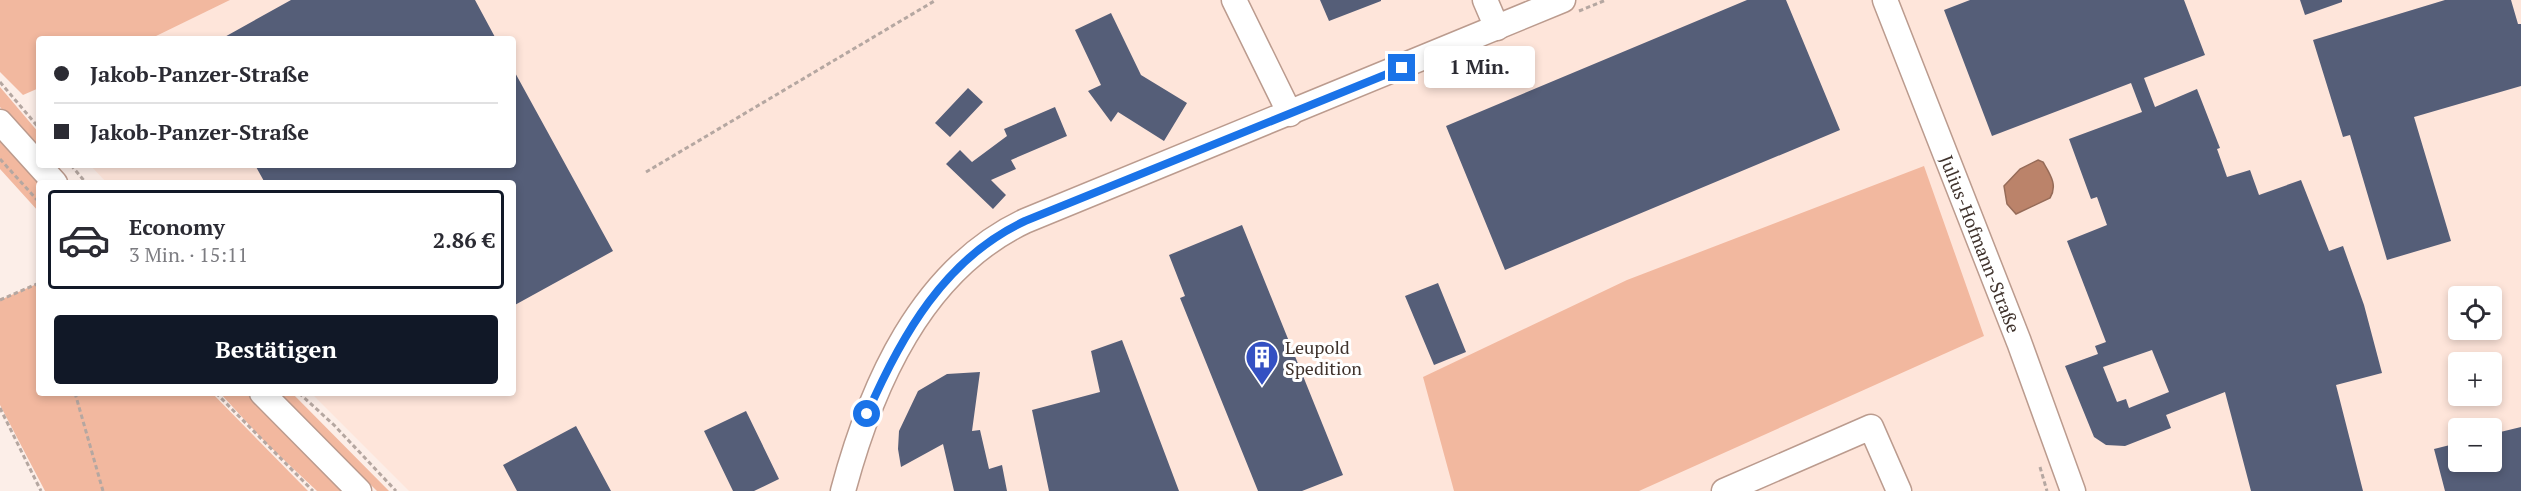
<!DOCTYPE html>
<html lang="de">
<meta charset="utf-8">
<style>
:root{--surface:#fff;--page:#f2f2f3;--text:#2b2b33;--muted:#7c7c81;--line:#e1e1e2;--accent:#111827}
body{margin:0;font-family:"PT Serif",serif;background:var(--page);color:var(--text);height:100vh;display:flex;flex-direction:column;font-size:22px;white-space:nowrap}
*{box-sizing:border-box;margin:0}
p{font-size:20px;color:var(--muted)}
.icon{flex:none;width:33px;height:33px;fill:none;stroke:currentColor;stroke-width:2;stroke-linecap:round;stroke-linejoin:round}
.map{position:relative;flex:1;overflow:hidden}
.panel{position:absolute;left:36px;top:180px;width:480px;height:216px;display:flex;flex-direction:column;background:var(--surface);border-radius:6px;box-shadow:0 3px 9px #0003}
.panel>*{flex:none}
.banner{position:absolute;left:36px;top:36px;width:480px;height:132px;border-radius:6px;box-shadow:0 3px 9px #0003;display:grid;align-content:center;height:132px;padding:0 18px;background:var(--surface)}
.buttons{position:absolute;left:2448px;top:286px;display:grid;gap:12px}
.buttons a{display:grid;place-items:center;width:54px;height:54px;border-radius:6px;background:var(--surface);box-shadow:0 3px 9px #0003;font-size:30px}
.end{position:absolute;width:27px;height:27px;margin:-14px;border:8px solid #1a73e8;background:#fff;box-shadow:0 0 0 3px #fff}
.from{border-radius:50%}
.bubble{position:absolute;height:42px;border-radius:6px;background:var(--surface);box-shadow:0 3px 9px #0003;font-size:20px;font-weight:800;line-height:42px;text-align:center}
.banner b{display:flex;align-items:center;gap:21px;height:57px;font-size:22px}
.banner b+b{border-top:2px solid var(--line)}
.banner i{width:15px;height:15px;background:var(--text)}
ul{padding:10px 0 0;list-style:none}
li{display:flex;align-items:center;gap:18px;height:99px;margin:0 12px 9px;padding:0 6px;border:3px solid var(--line);border-radius:6px}
li div{flex:1}
li b{display:block;font-size:22px}
li em{font-style:normal;font-weight:800}
li.selected{border-color:var(--accent)}
li>.icon{width:54px;height:54px;stroke-width:1.5}
.button{display:flex;gap:12px;margin-top:auto;padding:12px 18px}
.button a{flex:1;height:69px;border-radius:6px;background:var(--accent);color:#fff;font-size:24px;font-weight:800;line-height:69px;text-align:center}
.map>svg:first-child{display:block}
.built{fill:#fee5da;fill-rule:evenodd}
.green{fill:#f2b89f}
.water{fill:#bb836a;stroke:#966b58;stroke-width:1.5}
.building{fill:#555e78;fill-rule:evenodd}
.lines{fill:none;stroke-linecap:round;stroke-linejoin:round}
.minor-casing{stroke:#bb9b8e;stroke-width:27}
.path{stroke:#b5a7a1;stroke-width:3;stroke-dasharray:4.5 3;stroke-linecap:butt}
.minor{stroke:#fff;stroke-width:24}
.route{stroke:#1a73e8;stroke-width:8}
.labels{text-anchor:middle;dominant-baseline:central;stroke-width:6;stroke-linejoin:round;paint-order:stroke}
.street-label{font-size:18px;fill:#40332d;stroke:#fff}
.poi-label{font-size:18px;fill:#40332d;stroke:#fff;text-anchor:start}
</style>
<div class="map">
<svg width="2521" height="491" viewBox="0 0 2521 491">
<rect width="100%" height="100%" fill="#fceee8"/>
<!-- built -->
<path class="built" d="M230 0H2521V491H409L311 393H513V183H107L90 165H513V39H150ZM2458 297H2492V330H2458ZM2458 363H2492V396H2458ZM2458 429H2492V462H2458Z"/>
<!-- green -->
<path class="green" d="M0 0H230L150 39H39V88L23 95 0 72Z
M0 87 39 133V151L0 107Z
M0 138 39 183V212L0 169Z
M1924 166 1984 336 1639 491H1454L1423 377 1627 280Z
M39 283V393H212L308 491H45L0 405V300Z
M220 393H249L346 491H317L265 442Z
M278 393H292L389 491H377Z"/>
<!-- water -->
<path class="water" d="M2038 160 2043 162C2050 174 2058 185 2050 198L2016 214 2007 204 2004 186 2020 169Z"/>
<!-- building -->
<path class="building" d="M291 0H475L496 39H221Z
M1320 0H1381V1L1329 21Z
M1747 0H1786L1840 130 1505 270 1446 126Z
M1970 0H2184L2205 55 2144 78 2155 107 2197 89 2220 148 2217 149 2227 177 2250 170 2259 195 2301 180 2329 251 2343 246 2364 305 2382 373 2336 385 2363 491H2251L2225 392 2166 415 2171 428 2125 446 2106 445 2094 437 2065 366 2098 354 2095 346 2106 342 2067 241 2107 225 2097 197 2091 199 2069 139 2142 112 2131 83 1992 136 1944 10ZM2152 350 2169 392 2129 408 2126 399 2117 402 2103 367Z
M2300 0H2342V2L2305 15Z
M2445 0H2511L2518 24H2521V86L2414 117 2451 241 2387 260 2350 135 2343 137 2313 40Z
M1111 13 1141 75 1187 103 1164 141 1118 112 1111 122 1088 91 1101 85 1075 30Z
M513 69 613 251 513 306V183H265L255 165H513Z
M968 88 983 102 950 137 935 123Z
M1055 107 1067 136 1011 160 1016 169 991 180 1006 195 993 209 946 164 960 150 972 162 1007 136 1004 129Z
M1242 225 1343 475 1302 491H1258L1180 298 1185 296 1169 255Z
M1438 283 1466 352 1434 365 1405 296Z
M1122 340 1179 491H1049L1032 410 1100 392 1091 351Z
M980 372 972 431 980 430 989 469 1002 465 1007 491H954L943 444 901 467 898 449 899 431 918 391 947 374Z
M746 411 779 479 754 491H733L704 431Z
M576 426 611 491H517L503 465Z
M2521 427V491H2445L2434 449 2458 443V462H2492V434Z"/>
<g class="lines">
<defs>
<g id="minor">
<path d="M1234 0 1290 114"/>
<path d="M1485 0 1497 28"/>
<path id="s1" d="M1885 0 2019 342 2073 491"/>
<path d="M0 122 55 183"/>
<path d="M262 393 359 491"/>
<path d="M843 491C871 386 921 270 1025 221L1563 0"/>
<path d="M1724 491 1871 427 1899 491"/>
</g>
</defs>
<!-- minor casing -->
<use href="#minor" class="minor-casing"/>
<!-- path -->
<path class="path" d="M1579 11 1606 0
M0 82 39 128
M0 159 39 202
M71 165 86 183
M646 172 936 0
M0 300 39 283
M75 393 103 491
M216 393 313 491
M299 393 334 425 396 491
M0 408 41 491
M2040 467 2047 491"/>
<!-- minor -->
<use href="#minor" class="minor"/>
</g>
<g class="lines">
<!-- route -->
<path class="route" d="M867 414C901 336 945 258 1025 221L1402 68"/>
</g>
<!-- icons -->
<defs>
<symbol id="building-pin" viewBox="-11 -11 22 30"><path d="M0 17L-7.5 6A9.5 9.5 0 1 1 7.5 6Z" fill="#3450c2" stroke="#fff"/><path d="M-4-6H4V6H1V3H-1V6H-4ZM-2.5-4.3h1.7v1.8h-1.7ZM.8-4.3h1.7v1.8H.8ZM-2.5-1h1.7V.8h-1.7ZM.8-1h1.7V.8H.8Z" fill="#fff"/></symbol>
</defs>
<g fill-rule="evenodd">
<use href="#building-pin" x="1243" y="338" width="38" height="52"/>
</g>
<g class="labels">
<!-- street labels -->
<g class="street-label">
<text stroke="none"><textPath href="#s1" startOffset="262">Julius-Hofmann-Straße</textPath></text>
</g>
<!-- poi labels -->
<g class="poi-label">
<text x="1285" y="347">Leupold<tspan x="1285" dy="21">Spedition</tspan></text>
</g>
</g>
</svg>
<div class="buttons">
<a><svg class="icon" aria-label="locate" viewBox="0 0 24 24"><circle cx="12" cy="12" r="6"/><path d="M12 2v4M12 18v4M2 12h4M18 12h4"/></svg></a>
<a>+</a>
<a>−</a>
</div>
<i class="end from" style="left:867px;top:414px"></i>
<i class="end" style="left:1402px;top:68px"></i>
<div class="bubble" style="left:1424px;top:46px;width:111px">1 Min.</div>
<div class="banner">
<b><i class="from"></i>Jakob-Panzer-Straße</b>
<b><i></i>Jakob-Panzer-Straße</b>
</div>
<section class="panel">
<ul>
<li class="selected"><svg class="icon" aria-label="car" viewBox="0 0 24 24"><path d="M5 17H2v-5l4-1 3-4h7l3 4 3 1v5h-3M9 17h6M6 11h13"/><circle cx="7" cy="17" r="2"/><circle cx="17" cy="17" r="2"/></svg><div><b>Economy</b><p>3 Min. · 15:11</p></div><em>2.86 €</em></li>
</ul>
<div class="button"><a>Bestätigen</a></div>
</section>
</div>
